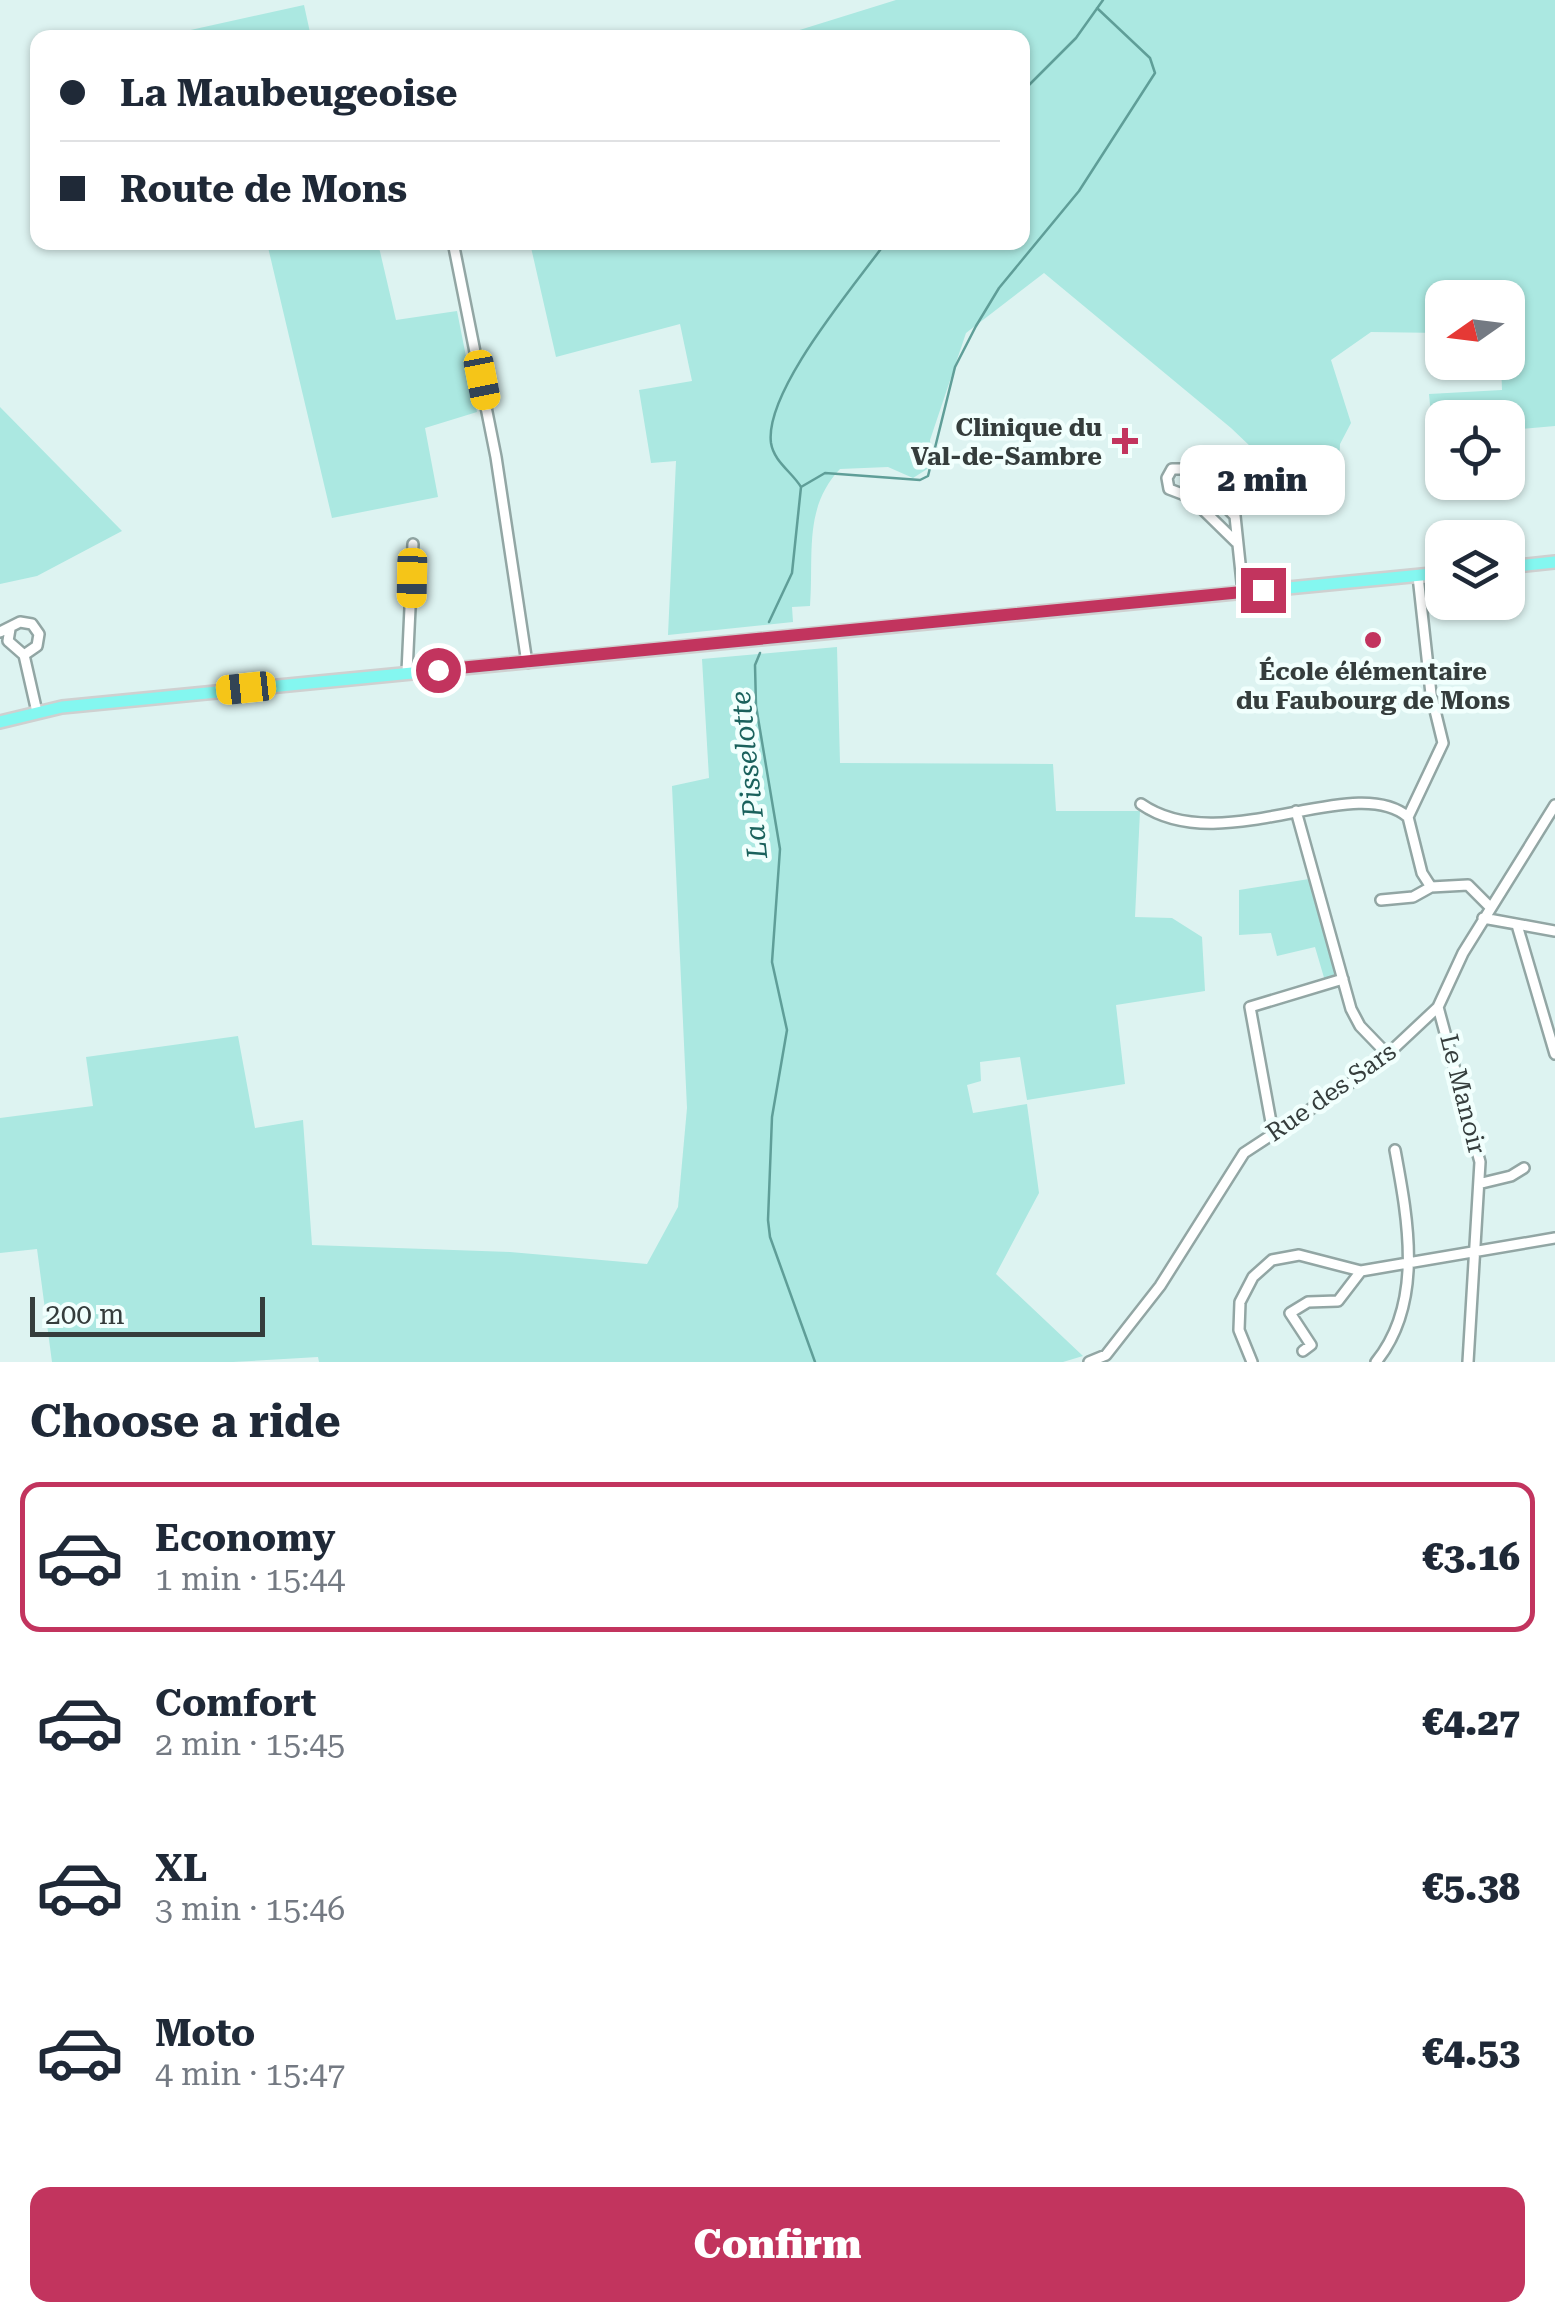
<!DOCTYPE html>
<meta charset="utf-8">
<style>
:root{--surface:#fff;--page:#f6f6f7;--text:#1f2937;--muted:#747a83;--line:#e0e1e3;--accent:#c2345e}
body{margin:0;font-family:"Roboto Serif",serif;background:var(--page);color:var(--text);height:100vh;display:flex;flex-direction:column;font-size:38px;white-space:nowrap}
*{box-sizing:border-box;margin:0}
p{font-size:32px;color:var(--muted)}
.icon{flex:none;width:55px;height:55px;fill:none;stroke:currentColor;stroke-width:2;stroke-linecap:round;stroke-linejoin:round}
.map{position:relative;height:1362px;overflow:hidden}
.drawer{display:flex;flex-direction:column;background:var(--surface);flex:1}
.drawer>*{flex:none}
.hud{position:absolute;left:30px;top:30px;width:1000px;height:220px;border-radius:20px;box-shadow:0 2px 8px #0004;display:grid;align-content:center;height:220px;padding:0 30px;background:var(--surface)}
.needle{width:65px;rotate:256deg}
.controls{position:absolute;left:1425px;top:280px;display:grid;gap:20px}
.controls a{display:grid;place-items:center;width:100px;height:100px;border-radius:20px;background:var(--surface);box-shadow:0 2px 8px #0004;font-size:50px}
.scale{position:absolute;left:30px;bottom:25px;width:235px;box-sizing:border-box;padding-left:10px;border:5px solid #353d3c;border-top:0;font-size:28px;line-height:35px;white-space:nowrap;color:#353d3c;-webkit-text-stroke:8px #f1fffd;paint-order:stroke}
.end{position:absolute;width:45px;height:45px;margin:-22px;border:12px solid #c2345e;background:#fff;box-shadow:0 0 0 5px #fff}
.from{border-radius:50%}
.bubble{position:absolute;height:70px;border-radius:20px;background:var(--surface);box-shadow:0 2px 8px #0004;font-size:32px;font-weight:800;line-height:70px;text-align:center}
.car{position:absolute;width:30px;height:60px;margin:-30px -15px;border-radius:12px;box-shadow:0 0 8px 2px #0007;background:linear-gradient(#f5c518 24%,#345 0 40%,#f5c518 0 76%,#345 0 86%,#f5c518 0)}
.hud b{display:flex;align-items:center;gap:35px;height:95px;font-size:38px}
.hud b+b{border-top:2px solid var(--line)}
.hud i{width:25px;height:25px;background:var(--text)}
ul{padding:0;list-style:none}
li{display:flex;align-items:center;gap:30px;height:150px;margin:0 20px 15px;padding:0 10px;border:5px solid transparent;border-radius:20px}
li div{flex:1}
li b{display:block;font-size:38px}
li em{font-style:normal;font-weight:800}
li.current{border-color:var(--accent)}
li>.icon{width:90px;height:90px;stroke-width:1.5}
h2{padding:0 30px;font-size:45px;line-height:120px}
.primary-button{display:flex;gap:20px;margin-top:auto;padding:20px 30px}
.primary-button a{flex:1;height:115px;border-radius:20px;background:var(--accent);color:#fff;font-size:40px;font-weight:800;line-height:115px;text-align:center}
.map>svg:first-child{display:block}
.green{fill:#abe8e1}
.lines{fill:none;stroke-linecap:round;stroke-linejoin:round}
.stream{stroke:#5f9e98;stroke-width:2.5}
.minor-casing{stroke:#92a6a4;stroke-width:14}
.major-casing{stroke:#cfd0d0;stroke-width:16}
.minor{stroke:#fff;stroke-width:9}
.major{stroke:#84f7f0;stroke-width:11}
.route{stroke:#c2345e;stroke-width:12}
.poi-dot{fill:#c2345e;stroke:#f1fffd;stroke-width:4}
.labels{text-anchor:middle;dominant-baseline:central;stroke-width:9;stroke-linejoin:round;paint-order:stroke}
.poi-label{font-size:25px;font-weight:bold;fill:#353d3c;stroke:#f1fffd;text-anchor:end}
.street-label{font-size:25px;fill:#353d3c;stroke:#f1fffd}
.water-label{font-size:28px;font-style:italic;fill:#1a615c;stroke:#f1fffd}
</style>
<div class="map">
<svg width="1555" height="1362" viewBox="0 0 1555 1362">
<rect width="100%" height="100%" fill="#ddf3f1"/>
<!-- green -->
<path class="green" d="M896 0H1555V426L1508 430V418H1442V435L1433 436 1429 394 1502 390 1501 363 1508 362V298H1442V333L1371 332 1331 360 1351 423 1340 444 1339 467 1292 486 1231 428 1044 273 966 333 930 440 932 466 913 478 888 467 840 469C803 508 814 555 810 606L792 607 793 622 668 635 676 461 651 463 639 390 692 381 680 324 556 357 530 243 1022 242V38L777 37Z
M304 5 311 37H178L177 33Z
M267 243H378L396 320 457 311 477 412 425 428 438 497 332 518Z
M0 407 122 531 37 576 0 584Z
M837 647 840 763 1053 764 1056 811H1140L1135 917 1172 918 1202 937 1205 991 1116 1005 1125 1084 1027 1100 1020 1057 980 1062 981 1081 967 1085 973 1113 1027 1104 1039 1193 996 1274 1083 1356 1063 1362H319L318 1357 233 1362H52L37 1249 0 1253V1118L93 1106 86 1057 238 1036 255 1128 303 1120 312 1245 510 1252 647 1264 678 1207 687 1108 672 786 709 778 702 659Z
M1309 879 1335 971 1333 978 1325 981 1315 947 1277 956 1271 933 1239 935V890Z"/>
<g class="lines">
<!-- stream -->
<path class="stream" d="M1022 92 1076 38 1103 0
M801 487 825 473 920 480 928 476 955 367 976 326 999 288 1079 191 1155 73 1150 58 1097 8
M769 622 792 573 801 487C792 472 774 462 771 443 764 391 855 285 886 242
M760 653 755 665 756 706 780 849 772 962 787 1030 772 1117 768 1220 770 1237 815 1362"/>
<defs>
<path id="minor" d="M453 242 496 457 527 663
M1236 542 1190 497 1169 489 1167 478 1172 469H1188L1235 516 1243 592
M0 632 20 622 32 624 39 634 37 646 24 655 8 641 10 629
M24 655 37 712
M407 672 413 544
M1141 804C1221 860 1354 771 1408 817L1422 873 1431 887 1468 885 1490 907
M1296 811 1351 1009 1360 1026 1388 1055
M1408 817 1443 743 1431 694 1418 576
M1381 900 1413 897 1431 887
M1483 918 1555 931
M1517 925 1555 1054
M1438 1007 1480 1162 1468 1362
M1273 1133 1250 1007 1343 979
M1482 1183 1511 1176 1524 1168
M1303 1351 1311 1345 1290 1313 1308 1302 1338 1301 1361 1271
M1089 1362 1106 1355 1160 1286 1244 1153 1373 1068 1438 1007 1463 953 1555 805
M1252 1362 1239 1330 1240 1302 1253 1277 1272 1260 1299 1255 1361 1271 1555 1238
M1376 1362C1424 1303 1408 1220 1395 1150"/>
<path id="major" d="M1508 567 1555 562
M0 722 62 707 1442 573"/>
</defs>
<!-- minor casing -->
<use href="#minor" class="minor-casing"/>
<!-- major casing -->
<use href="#major" class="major-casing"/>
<!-- minor -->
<use href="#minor" class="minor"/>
<!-- major -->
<use href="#major" class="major"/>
</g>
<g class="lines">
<!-- route -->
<path class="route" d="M438 670 1263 590"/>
</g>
<!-- markers -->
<g class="poi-dot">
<path d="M1120 426h10v10h10v10h-10v10h-10v-10h-10v-10h10z"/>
<circle cx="1373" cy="640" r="10"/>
</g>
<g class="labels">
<!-- poi labels -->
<g class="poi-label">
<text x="1102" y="427">Clinique du<tspan x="1102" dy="29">Val-de-Sambre</tspan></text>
<text x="1373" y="671" text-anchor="middle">École élémentaire<tspan x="1373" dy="29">du Faubourg de Mons</tspan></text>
</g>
<!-- street labels -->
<g class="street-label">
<text transform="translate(1331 1092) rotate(-35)">Rue des Sars</text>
<text transform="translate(1463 1094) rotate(76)">Le Manoir</text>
</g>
<!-- water labels -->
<g class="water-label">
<text transform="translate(749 775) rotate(-96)">La Pisselotte</text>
</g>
</g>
</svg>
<div class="controls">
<a><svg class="needle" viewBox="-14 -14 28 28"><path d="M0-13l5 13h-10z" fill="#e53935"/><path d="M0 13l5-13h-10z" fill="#747a83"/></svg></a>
<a><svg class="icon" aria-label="locate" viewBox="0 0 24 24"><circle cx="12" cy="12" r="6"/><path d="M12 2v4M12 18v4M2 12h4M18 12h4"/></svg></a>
<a><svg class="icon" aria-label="layers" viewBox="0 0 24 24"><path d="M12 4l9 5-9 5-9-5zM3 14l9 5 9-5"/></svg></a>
</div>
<div class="scale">200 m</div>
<i class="end from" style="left:438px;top:670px"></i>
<i class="end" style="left:1263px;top:590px"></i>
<div class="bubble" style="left:1180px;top:445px;width:165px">2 min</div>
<i class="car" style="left:482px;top:380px;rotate:169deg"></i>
<i class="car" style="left:412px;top:578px;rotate:181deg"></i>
<i class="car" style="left:246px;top:688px;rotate:264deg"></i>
<div class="hud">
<b><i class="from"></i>La Maubeugeoise</b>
<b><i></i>Route de Mons</b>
</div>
</div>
<section class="drawer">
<h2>Choose a ride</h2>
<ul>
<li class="current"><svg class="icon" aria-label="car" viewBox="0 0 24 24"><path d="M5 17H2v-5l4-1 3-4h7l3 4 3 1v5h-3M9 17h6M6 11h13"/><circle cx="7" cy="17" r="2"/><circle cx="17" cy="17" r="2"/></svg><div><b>Economy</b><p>1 min · 15:44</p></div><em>€3.16</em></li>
<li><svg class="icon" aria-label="car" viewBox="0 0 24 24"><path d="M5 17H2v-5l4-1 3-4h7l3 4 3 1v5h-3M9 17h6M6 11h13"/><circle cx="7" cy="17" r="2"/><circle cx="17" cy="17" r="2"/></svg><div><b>Comfort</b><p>2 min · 15:45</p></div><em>€4.27</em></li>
<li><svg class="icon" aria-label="car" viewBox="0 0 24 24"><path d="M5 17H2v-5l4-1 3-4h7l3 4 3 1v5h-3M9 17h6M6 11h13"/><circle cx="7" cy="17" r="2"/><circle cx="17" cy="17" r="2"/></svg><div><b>XL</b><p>3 min · 15:46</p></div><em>€5.38</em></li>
<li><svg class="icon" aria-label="car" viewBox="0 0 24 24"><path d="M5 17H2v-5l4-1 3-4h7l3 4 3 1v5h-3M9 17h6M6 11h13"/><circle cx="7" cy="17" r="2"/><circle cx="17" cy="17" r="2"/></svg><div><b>Moto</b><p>4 min · 15:47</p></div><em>€4.53</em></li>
</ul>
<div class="primary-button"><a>Confirm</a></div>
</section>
